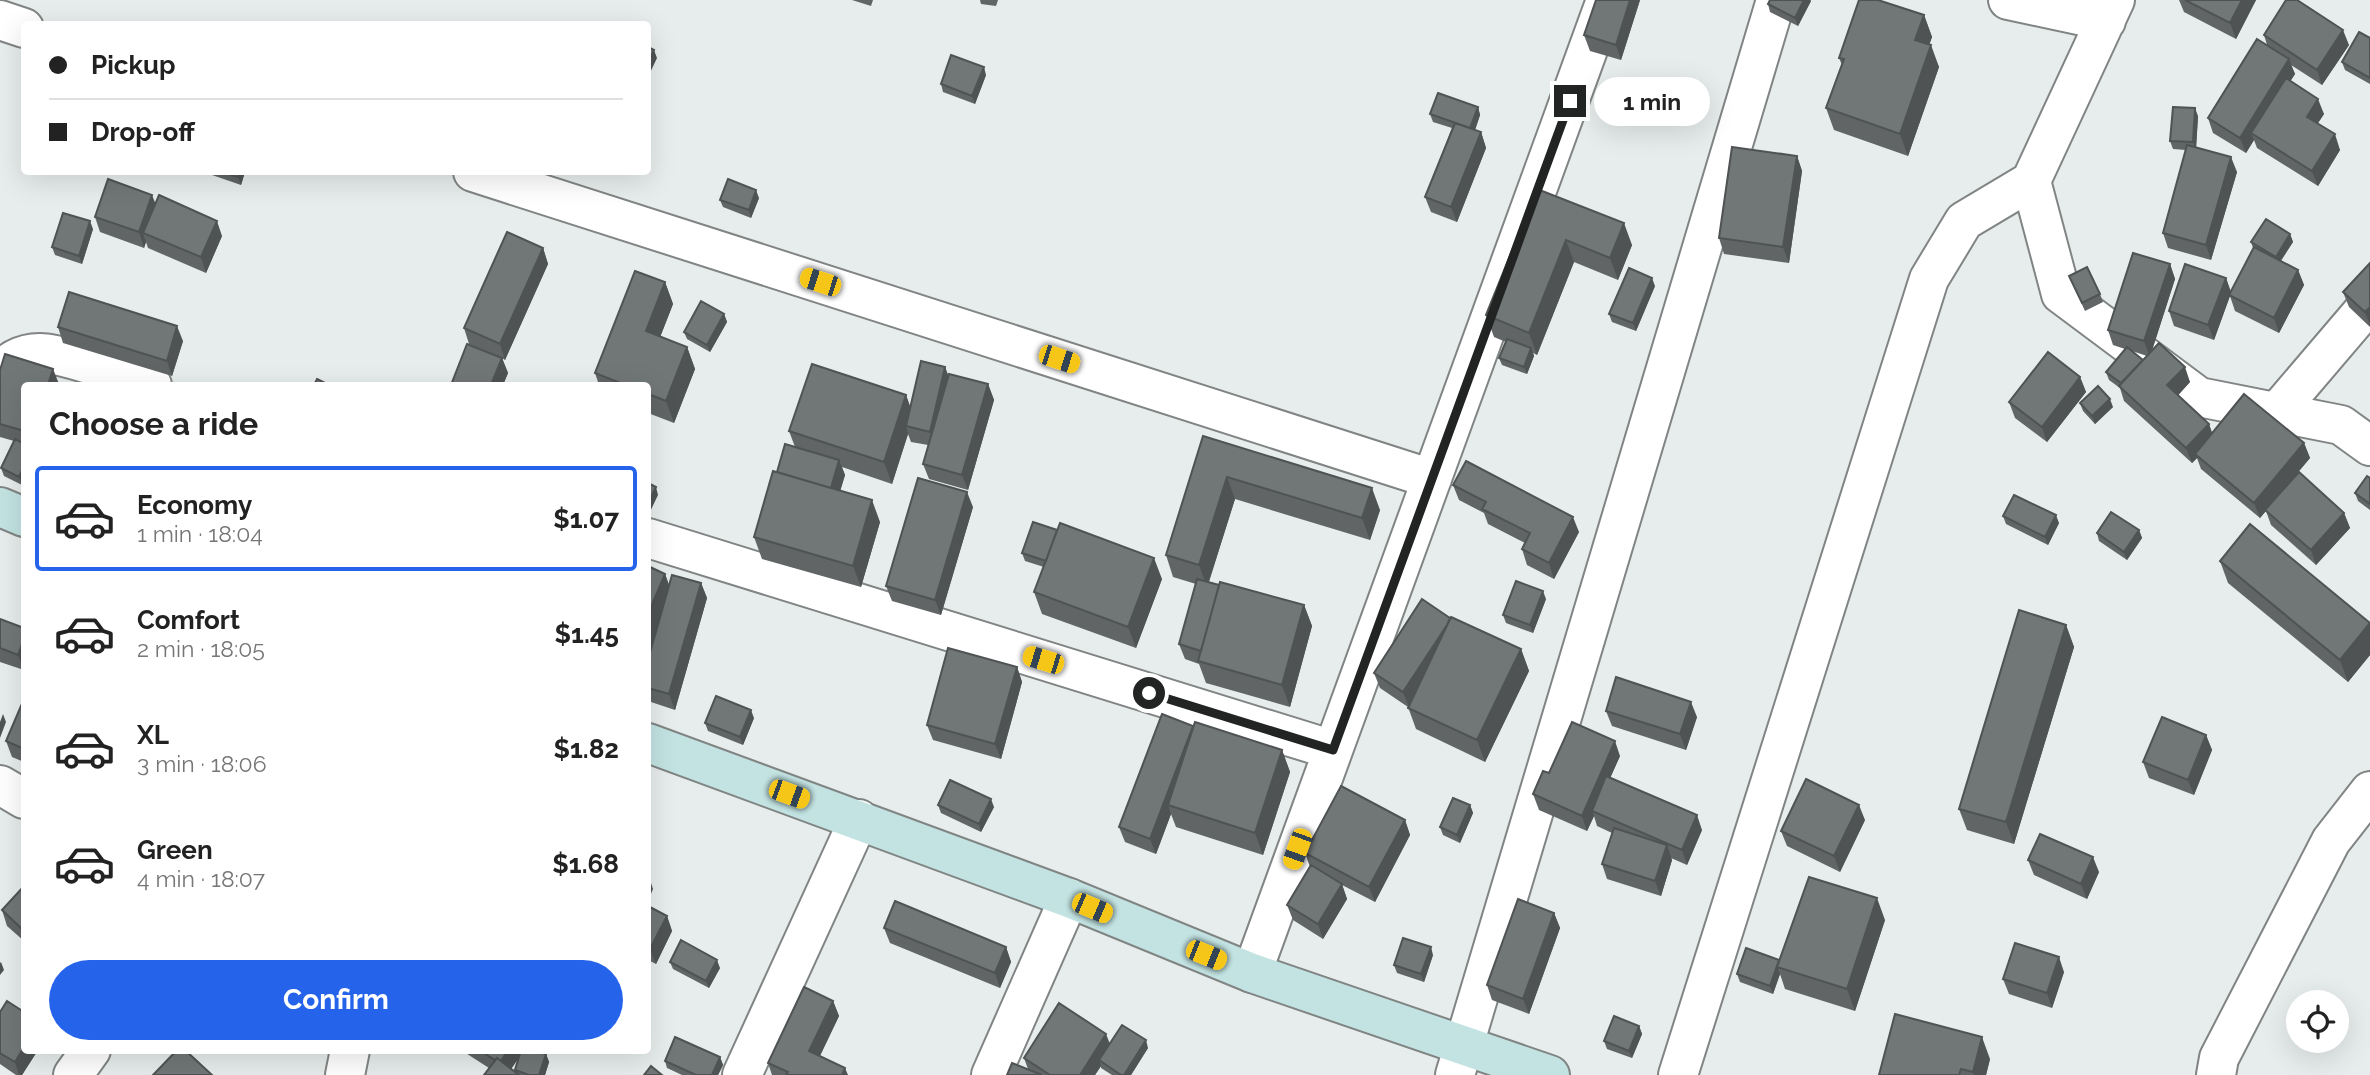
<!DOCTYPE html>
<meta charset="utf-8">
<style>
:root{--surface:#fff;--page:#f2f2f2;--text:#222;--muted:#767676;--line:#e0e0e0;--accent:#2563eb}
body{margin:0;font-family:Raleway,sans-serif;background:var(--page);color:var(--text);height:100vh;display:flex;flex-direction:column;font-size:26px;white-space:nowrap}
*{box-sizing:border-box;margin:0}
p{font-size:23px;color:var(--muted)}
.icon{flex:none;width:38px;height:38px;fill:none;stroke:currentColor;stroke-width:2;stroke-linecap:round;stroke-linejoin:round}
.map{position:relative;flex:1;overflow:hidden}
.details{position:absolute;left:21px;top:382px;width:630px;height:672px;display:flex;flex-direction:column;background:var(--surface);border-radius:7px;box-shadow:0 7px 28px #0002}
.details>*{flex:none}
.top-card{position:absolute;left:21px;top:21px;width:630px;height:154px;border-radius:7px;box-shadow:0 7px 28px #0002;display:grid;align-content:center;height:154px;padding:0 28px;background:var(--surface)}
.buttons{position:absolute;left:2286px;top:990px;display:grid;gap:14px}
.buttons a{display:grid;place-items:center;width:63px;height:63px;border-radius:50%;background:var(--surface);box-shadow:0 7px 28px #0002;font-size:35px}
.end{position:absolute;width:32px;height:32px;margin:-16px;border:9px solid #222424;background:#fff;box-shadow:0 0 0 4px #fff}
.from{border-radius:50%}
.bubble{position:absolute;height:49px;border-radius:24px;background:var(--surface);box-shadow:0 7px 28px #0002;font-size:23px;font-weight:700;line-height:49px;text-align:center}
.car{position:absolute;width:21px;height:42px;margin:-21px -10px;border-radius:9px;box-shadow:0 0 5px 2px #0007;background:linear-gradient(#f5c518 24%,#345 0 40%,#f5c518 0 76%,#345 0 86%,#f5c518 0)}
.top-card b{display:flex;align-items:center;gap:24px;height:66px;font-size:26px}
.top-card b+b{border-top:2px solid var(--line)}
.top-card i{width:18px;height:18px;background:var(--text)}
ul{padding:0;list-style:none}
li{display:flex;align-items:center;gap:21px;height:105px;margin:0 14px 10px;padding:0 14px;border:4px solid transparent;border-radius:7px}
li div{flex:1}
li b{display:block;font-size:26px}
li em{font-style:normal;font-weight:700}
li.current{border-color:var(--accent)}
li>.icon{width:63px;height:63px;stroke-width:1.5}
h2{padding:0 28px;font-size:32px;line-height:84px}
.button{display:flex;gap:14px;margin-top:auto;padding:14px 28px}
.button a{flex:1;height:80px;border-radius:42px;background:var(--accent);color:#fff;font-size:28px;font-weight:700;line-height:80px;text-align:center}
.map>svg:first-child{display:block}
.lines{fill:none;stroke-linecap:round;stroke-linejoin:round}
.street-casing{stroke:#808584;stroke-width:42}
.secondary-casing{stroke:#808584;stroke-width:42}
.street{stroke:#fff;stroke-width:38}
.secondary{stroke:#c2e3e2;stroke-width:38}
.wall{fill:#616565;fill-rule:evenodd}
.shaded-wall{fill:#4f5353}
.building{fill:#717676;stroke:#4f5353;stroke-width:2}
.route{stroke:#222424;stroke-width:9}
</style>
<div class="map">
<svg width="2370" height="1075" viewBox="0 0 2370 1075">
<rect width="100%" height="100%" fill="#e7edec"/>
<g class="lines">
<defs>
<path id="street" d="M2008 0 2106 21
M2115 0 2031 181 2061 294 2199 397 2341 425 2370 446
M0 20 24 28
M473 172 1432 479
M0 377C5 361 23 353 40 353 64 353 126 377 152 385
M2277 412 2370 303
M648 538 1333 750
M0 785 24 799
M1252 973 1606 0
M73 1075 91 1050
M345 1075 350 1050
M742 1075 859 819
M991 1075 1069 898
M1455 1075 1776 0
M1678 1075 1929 279 1964 221 2031 181
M2216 1075 2219 1058 2331 841 2370 791"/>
<path id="secondary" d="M0 507 24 517
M648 743 1069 898 1252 973 1550 1075"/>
</defs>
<!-- street casing -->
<use href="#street" class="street-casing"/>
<!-- secondary casing -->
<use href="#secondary" class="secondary-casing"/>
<!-- street -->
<use href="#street" class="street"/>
<!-- secondary -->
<use href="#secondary" class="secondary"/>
</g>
<!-- wall -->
<path class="wall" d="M852 0H873L871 6Z
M980 0H998L996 6 981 4Z
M1640 0 1621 60 1590 51 1584 35Z
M1770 0H1810L1811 1 1798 26 1770 12 1768 4Z
M2179 0H2256L2236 39 2184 12Z
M1924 15 1932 37 1929 45 1939 67 1908 156 1834 130 1826 108 1842 65 1839 58Z
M2264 35 2349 45 2322 85 2291 65 2295 74 2290 81 2324 114 2318 123 2340 150 2318 186 2257 148 2254 140 2246 153 2213 133 2208 118 2267 45Z
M2370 38V84L2345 70 2342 62Z
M986 75 975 104 943 92 941 84Z
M1478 107 1480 115 1475 130 1481 132 1486 148 1457 222 1431 212 1425 197 1452 128 1433 122 1430 114Z
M2198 116 2196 147 2237 172 2211 260 2168 248 2163 233 2186 150 2173 149 2170 141Z
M1797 156 1802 171 1789 263 1724 254 1719 238Z
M211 172H245L241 185 212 175Z
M1537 189 1632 245 1618 280 1574 262 1537 355 1533 353 1534 356 1527 374 1502 365 1499 358 1506 342 1494 337 1486 315Z
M759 198 751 218 723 207 720 200Z
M155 204 222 236 206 273 148 248 146 242 144 248 100 232 95 217Z
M93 229 82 264 55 255 52 247Z
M2290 234 2293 242 2281 261 2298 270 2304 285 2279 333 2235 311 2230 296 2214 340 2174 326 2169 311 2226 278 2231 292 2253 248 2251 242Z
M543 248 548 264 505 360 502 358 508 373 503 385H451L495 355 469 344 464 328Z
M2370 263V327L2349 307 2343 292Z
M2170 264 2175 279 2152 350 2190 382 2178 395 2209 424 2212 433 2304 443 2310 458 2287 485 2344 513 2350 528 2316 565 2271 525 2266 511 2260 518 2201 469 2197 458 2192 463 2124 401 2120 388 2109 380 2106 372 2125 349 2113 345 2108 330ZM2132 351 2147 356 2143 360Z
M2069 276 2100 294 2103 302 2085 311Z
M665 282 673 304 660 337 687 347 695 369 674 423 648 413V385H599L595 373Z
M1655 286 1636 331 1612 322 1609 314Z
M724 314 727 322 710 352 687 339 684 332Z
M58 327 183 341 172 376 63 343Z
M945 367 948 376 988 384 994 400 968 490 929 479 923 464 928 445 911 442 908 434 892 484 842 467 845 475 840 491 880 522 861 587 762 559 754 537 777 472 795 447 789 431 906 395 910 407Z
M53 369 58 385H24V479L22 485 4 476 1 468 14 441 0 437V370Z
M2080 377 2086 392 2047 442 2015 418 2009 402Z
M2080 403 2113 407 2095 424 2083 411Z
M1203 436 1380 510 1370 540 1235 499 1209 582 1304 605 1312 626 1290 707 1206 683 1199 664 1185 659 1179 644 1196 584 1173 577 1166 555Z
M2370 478V510L2358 501 2355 493Z
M1453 485 1579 532 1554 579 1527 565 1522 549 1525 543 1488 524 1484 513 1459 500Z
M973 507 941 615 892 601 886 586Z
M2003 516 2059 523 2048 545 2006 524Z
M2139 530 2142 538 2127 560 2099 541 2097 533Z
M1022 553 1162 579 1136 648 1042 614 1034 592 1044 567 1025 561Z
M2220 561 2370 623V655L2348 682 2228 583Z
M665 574 669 585 701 583 707 598 675 710 648 701V660L652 644Z
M1546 599 1533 633 1506 623 1503 615Z
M1450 618 1521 649 1529 671 1485 762 1416 729 1408 707 1380 688 1374 673Z
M0 619 24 628V670L0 662Z
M2066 625 2074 647 2014 844 1967 830 1959 809Z
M1017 667 1022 682 1001 759 933 740 927 725Z
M24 699V762L12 757 6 741Z
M1606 711 1697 717 1686 750 1612 726Z
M754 718 743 745 708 731 705 723Z
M1193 726 1282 750 1290 772 1263 855 1176 827 1171 814 1156 854 1125 842 1119 827Z
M2206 735 2212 750 2194 795 2149 778 2143 762Z
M1620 756 1610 778 1702 830 1687 865 1671 858 1672 860 1661 896 1607 879 1602 864 1612 833 1597 826 1594 816 1587 831 1539 810 1533 794 1549 773Z
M938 805 994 807 981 832 941 813Z
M1470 805 1473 813 1460 843 1443 835 1440 827Z
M1405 820 1410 835 1375 902 1342 885 1347 899 1323 939 1293 920 1287 905 1310 867 1305 853Z
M1865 820 1840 872 1787 846 1781 831Z
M2028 860 2099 872 2087 899 2034 875Z
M24 886V941L7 926 2 910Z
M648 906 667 916 672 931 656 964 648 960Z
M1554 913 1560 928 1529 1014 1492 1000 1487 985Z
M1885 920 1855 1011 1785 989 1780 974 1773 994 1740 982 1737 974 1780 961Z
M884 928 1006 947 1011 962 1000 988 890 943Z
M1433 955 1424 982 1397 973 1394 965Z
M670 962 720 968 709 988 673 969Z
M2064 972 2052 1008 2009 994 2003 979Z
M833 1001 839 1016 820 1056 848 1075H772L768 1063Z
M0 1012 24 1050H38L22 1075H16L0 1064Z
M1639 1026 1642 1034 1632 1058 1607 1049 1604 1041Z
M1110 1043 1148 1048 1131 1075H1112L1101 1068V1066L1095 1075H1007L1028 1069 1024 1058Z
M461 1050H532L546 1054 549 1062 545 1075H484L489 1068ZM518 1059 515 1070V1072L511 1069Z
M720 1057 723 1065 718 1075H682L667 1068 665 1061Z
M1990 1059 1986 1075H1879Z"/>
<!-- shaded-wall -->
<path class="shaded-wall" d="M1630 0H1640L1621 60 1616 45Z
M1804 0H1810L1811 1 1798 26 1795 18Z
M2242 0H2256L2236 39 2230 23Z
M1924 15 1932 37 1923 62 1915 40Z
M2343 30 2349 45 2322 85 2317 70Z
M1931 45 1939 67 1908 156 1900 134Z
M654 50 657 58 648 77V64Z
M2289 59 2295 74 2256 136 2251 133 2254 140 2246 153 2240 138Z
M984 67 986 75 975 104 972 96Z
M2318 99 2324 114 2312 132 2307 117Z
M1478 107 1480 115 1473 136 1470 128Z
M2195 108 2198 116 2196 150 2193 142Z
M1481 132 1486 148 1457 222 1451 207Z
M2335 134 2340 150 2318 186 2312 171Z
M1797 156 1802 171 1789 263 1783 247Z
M2231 157 2237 172 2211 260 2206 245Z
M240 172H245L241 185 238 177Z
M756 190 759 198 751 218 749 210Z
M152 195 158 210 143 233 146 242 144 248 139 232Z
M90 221 93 229 82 264 79 256Z
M217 221 222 236 206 273 201 257Z
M1624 223 1632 245 1618 280 1610 258Z
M2290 234 2293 242 2278 264 2276 257Z
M1566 240 1574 262 1537 355 1529 333Z
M543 248 548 264 505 360 500 344Z
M2170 264 2175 279 2150 357 2144 341Z
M2298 270 2304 285 2279 333 2274 318Z
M1652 278 1655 286 1636 331 1633 323Z
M2226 278 2231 293 2214 340 2208 325Z
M665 282 673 304 654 353 646 331Z
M2370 307V325L2365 312Z
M724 314 727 322 710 352 707 345Z
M177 326 183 341 172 376 167 361Z
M687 347 695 369 674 423 666 401Z
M1531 348 1534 356 1527 374 1524 367Z
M502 358 508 373 503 385H491Z
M945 367 951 382 936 447 930 432Z
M2185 367 2190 382 2173 401 2167 385Z
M53 369 59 384 58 385H48Z
M2080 377 2086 392 2047 442 2042 427Z
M988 384 994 400 968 490 962 475Z
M906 395 914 417 906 426 908 434 892 484 884 462Z
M2110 399 2113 407 2095 424 2092 416Z
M2209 424 2214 439 2195 454 2197 458 2192 463 2186 448Z
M2304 443 2310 458 2260 518 2254 503Z
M839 460 845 475 836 505 830 490Z
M24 466V479L22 485 19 477Z
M1227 477 1235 499 1207 587 1199 565Z
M656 487 658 495 648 516V503Z
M1372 488 1380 510 1370 540 1362 518Z
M967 492 973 507 941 615 935 600Z
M872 500 880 522 861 587 853 566Z
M2344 513 2350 528 2316 565 2311 550Z
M2056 515 2059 523 2048 545 2045 537Z
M1573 517 1579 532 1554 579 1549 563Z
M2139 530 2142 538 2127 560 2124 552Z
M1154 558 1162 579 1136 648 1128 627Z
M665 574 673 596 648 654V614Z
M701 583 707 598 675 710 669 694Z
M1543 591 1546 599 1533 633 1530 625Z
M1304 605 1312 626 1290 707 1282 685Z
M1451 618 1409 707 1403 692Z
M2370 623V655L2348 682 2340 660Z
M2066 625 2074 647 2014 844 2006 822Z
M24 639V670L18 655Z
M1521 649 1529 671 1485 762 1477 740Z
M1017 667 1022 682 1001 759 995 744Z
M1691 702 1697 717 1686 750 1680 734Z
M751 710 754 718 743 745 740 737Z
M3 714 6 722 0 738V722Z
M1193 726 1168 805 1171 814 1156 854 1150 839Z
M2206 735 2212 750 2194 795 2188 780Z
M1615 741 1620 756 1595 812 1592 811 1594 816 1587 831 1582 816Z
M1282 750 1290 772 1263 855 1255 833Z
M991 799 994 807 981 832 979 824Z
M1470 805 1473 813 1460 843 1457 835Z
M1859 805 1865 820 1840 872 1834 856Z
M1697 815 1702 830 1687 865 1682 850Z
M1405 820 1410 835 1375 902 1369 887Z
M1667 845 1672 860 1661 896 1655 881Z
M2093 857 2099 872 2087 899 2081 884Z
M648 874 653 889 648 901Z
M1342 884 1347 899 1323 939 1318 924Z
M1877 898 1885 920 1855 1011 1847 989Z
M1554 913 1560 928 1529 1014 1523 999Z
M667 916 672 931 656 964 650 949Z
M1006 947 1011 962 1000 988 995 973Z
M1431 947 1433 955 1424 982 1421 974Z
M2059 957 2064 972 2052 1008 2047 993Z
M717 960 720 968 709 988 706 981Z
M1779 960 1777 967 1780 974 1773 994 1770 986Z
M1 962 4 970 0 975V963Z
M833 1001 839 1016 815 1066 809 1051Z
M1639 1026 1642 1034 1632 1058 1629 1051Z
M1106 1034 1112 1049 1099 1060 1101 1066 1095 1075H1080Z
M1982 1037 1990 1059 1986 1075H1974L1973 1072Z
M1146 1040 1148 1048 1131 1075H1124Z
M24 1047V1050H38L22 1075H19L15 1062Z
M508 1050H524L507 1075 499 1063Z
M546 1054 549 1062 545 1075H539Z
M720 1057 723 1065 718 1075H712Z
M845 1068 848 1075H842Z"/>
<!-- building -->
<path class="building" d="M1596 0H1630L1616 45 1584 35Z
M1770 0H1804L1795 18 1768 4Z
M1859 0H1878L1924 15 1915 40 1931 45 1900 134 1826 108 1844 59 1839 58Z
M2185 0H2242L2230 23Z
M2286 0H2297L2343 30 2317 70 2264 35Z
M2359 32 2370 38V78L2342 62Z
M2257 39 2289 59 2240 138 2208 118Z
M648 47 654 50 648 64Z
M951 55 984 67 972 96 941 84Z
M2286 78 2318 99 2307 117 2335 134 2312 171 2251 133Z
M1438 93 1478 107 1470 128 1430 114Z
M2173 107 2195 108 2193 142 2170 141Z
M1455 123 1481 132 1451 207 1425 197Z
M2187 145 2231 157 2206 245 2163 233Z
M1732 147 1797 156 1783 247 1719 238Z
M222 172H240L238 177Z
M108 179 152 195 139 232 95 217Z
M728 179 756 190 749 210 720 200Z
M1537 189 1624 223 1610 258 1566 240 1529 333 1486 315Z
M159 195 217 221 201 257 143 233Z
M63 213 90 221 79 256 52 247Z
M2266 219 2290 234 2276 257 2251 242Z
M507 232 543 248 500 344 464 328Z
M2254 247 2298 270 2274 318 2229 295Z
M2133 253 2170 264 2144 341 2108 330Z
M2370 263V307L2365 312 2343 292Z
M2185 264 2226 278 2208 325 2169 311Z
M2087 267 2100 294 2082 303 2069 276Z
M1629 268 1652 278 1633 323 1609 314Z
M635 271 665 282 646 331 687 347 666 401 648 394V385H625L595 373Z
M69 292 177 326 167 361 58 327Z
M701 301 724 314 707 345 684 332Z
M1507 339 1531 348 1524 367 1499 358Z
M2159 343 2185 367 2167 385 2209 424 2186 448 2119 386Z
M467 344 502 358 491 385H451Z
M2127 347 2143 360 2121 383 2106 372Z
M2048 352 2080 377 2042 427 2009 402Z
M5 354 53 369 48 385H24V431L0 424V370Z
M921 361 945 367 930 432 906 426Z
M812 364 906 395 884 462 789 431Z
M949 374 988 384 962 475 923 464Z
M317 379 329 385H314Z
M2098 386 2110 399 2092 416 2080 403Z
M2244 394 2304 443 2254 503 2195 454Z
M1203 436 1372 488 1362 518 1227 477 1199 565 1166 555Z
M15 439 24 444V466L19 477 1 468Z
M785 444 839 460 831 488 777 472Z
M1466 461 1573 517 1549 563 1522 549 1530 533 1482 509 1486 502 1453 485Z
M773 471 872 500 853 566 754 537Z
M2299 472 2344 513 2311 550 2265 510Z
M2367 476 2370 478V504L2355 493Z
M918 478 967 492 935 600 886 586Z
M648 483 656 487 648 503Z
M2014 495 2056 515 2045 537 2003 516Z
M2111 512 2139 530 2124 552 2097 533Z
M1033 522 1057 530 1046 561 1022 553Z
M1060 523 1154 558 1128 627 1034 592Z
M2250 524 2370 623 2340 660 2220 561Z
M648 566 665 574 648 614Z
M672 575 701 583 669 694 648 688V660Z
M1197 579 1219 585 1201 651 1179 644Z
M1516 581 1543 591 1530 625 1503 615Z
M1220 582 1304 605 1282 685 1198 661Z
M1422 599 1450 618 1447 625 1403 692 1374 673Z
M2019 610 2066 625 2006 822 1959 809Z
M1451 617 1521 649 1477 740 1408 708Z
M0 619 24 628V639L18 655 0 648Z
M948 648 1017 667 995 744 927 725Z
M1616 677 1691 702 1680 734 1606 711Z
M716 696 751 710 740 737 705 723Z
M24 699V749L6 741Z
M1162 714 1193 726 1150 839 1119 827Z
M2162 717 2206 735 2188 780 2143 762Z
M1195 722 1282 750 1255 833 1168 805Z
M1572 722 1615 741 1582 816 1533 794 1543 771 1549 773Z
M1606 776 1697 815 1682 850 1592 811Z
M1806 779 1859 805 1834 856 1781 831Z
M950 780 991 799 979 824 938 805Z
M1341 786 1405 820 1369 887 1305 853Z
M1453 798 1470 805 1457 835 1440 827Z
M1614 828 1667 845 1655 881 1602 864Z
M2040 834 2093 857 2081 884 2028 860Z
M1311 865 1342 884 1318 924 1287 905Z
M1809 877 1877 898 1847 989 1777 967Z
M24 886V931L2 910Z
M1518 899 1554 913 1523 999 1487 985Z
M895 901 1006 947 995 973 884 928Z
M648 906 667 916 650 949 648 947Z
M1403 938 1431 947 1421 974 1394 965Z
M681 940 717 960 706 981 670 962Z
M2015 943 2059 957 2047 993 2003 979Z
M1746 948 1779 960 1770 986 1737 974Z
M804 987 833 1001 809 1051 845 1068 842 1075H786L788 1072 768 1063Z
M7 1001 24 1012V1047L15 1062 0 1053V1012Z
M1059 1003 1106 1034 1080 1075H1050L1024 1058Z
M1895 1014 1982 1037 1973 1072 1961 1069 1959 1075H1879Z
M1614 1016 1639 1026 1629 1051 1604 1041Z
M1122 1025 1146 1040 1124 1075H1121L1099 1060Z
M675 1037 720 1057 712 1075H696L665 1061Z
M177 1050H185L212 1075H153Z
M479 1050H508L501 1061 497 1058 495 1060Z
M521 1050H532L546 1054 539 1075H529L515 1070Z
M497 1058 519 1075H484Z
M1012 1063 1042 1075H1007Z
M651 1066 662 1075H644Z"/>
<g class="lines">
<!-- route -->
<path class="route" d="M1149 693 1333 750 1570 101"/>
</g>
</svg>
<div class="buttons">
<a><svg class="icon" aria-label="locate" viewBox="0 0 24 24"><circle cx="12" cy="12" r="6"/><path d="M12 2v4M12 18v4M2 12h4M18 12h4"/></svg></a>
</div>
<i class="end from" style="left:1149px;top:693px"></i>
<i class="end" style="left:1570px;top:101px"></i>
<div class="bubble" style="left:1594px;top:77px;width:116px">1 min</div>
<i class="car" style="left:820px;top:282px;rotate:288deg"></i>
<i class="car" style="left:1059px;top:359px;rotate:108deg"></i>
<i class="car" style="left:1043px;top:660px;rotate:287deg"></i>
<i class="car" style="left:789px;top:794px;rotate:110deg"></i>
<i class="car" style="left:1297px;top:849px;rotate:200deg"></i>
<i class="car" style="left:1092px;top:908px;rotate:113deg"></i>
<i class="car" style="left:1206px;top:955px;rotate:112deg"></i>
<div class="top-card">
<b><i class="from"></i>Pickup</b>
<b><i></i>Drop-off</b>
</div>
<section class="details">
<h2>Choose a ride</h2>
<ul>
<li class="current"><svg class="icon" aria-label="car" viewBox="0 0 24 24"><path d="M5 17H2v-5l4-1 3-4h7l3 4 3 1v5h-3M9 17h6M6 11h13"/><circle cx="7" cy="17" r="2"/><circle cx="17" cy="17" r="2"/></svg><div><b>Economy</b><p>1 min · 18:04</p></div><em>$1.07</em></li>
<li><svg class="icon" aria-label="car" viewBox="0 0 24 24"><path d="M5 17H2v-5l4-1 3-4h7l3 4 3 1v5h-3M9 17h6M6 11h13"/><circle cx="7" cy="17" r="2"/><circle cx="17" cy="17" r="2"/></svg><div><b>Comfort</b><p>2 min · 18:05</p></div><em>$1.45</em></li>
<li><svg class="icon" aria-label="car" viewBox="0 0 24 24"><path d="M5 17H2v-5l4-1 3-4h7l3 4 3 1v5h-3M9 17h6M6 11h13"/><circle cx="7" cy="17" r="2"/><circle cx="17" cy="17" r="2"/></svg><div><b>XL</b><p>3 min · 18:06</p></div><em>$1.82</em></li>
<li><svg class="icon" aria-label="car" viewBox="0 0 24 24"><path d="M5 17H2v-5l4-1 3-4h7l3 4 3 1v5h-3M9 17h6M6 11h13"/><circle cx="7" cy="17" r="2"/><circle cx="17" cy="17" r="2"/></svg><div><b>Green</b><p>4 min · 18:07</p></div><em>$1.68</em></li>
</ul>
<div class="button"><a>Confirm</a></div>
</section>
</div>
